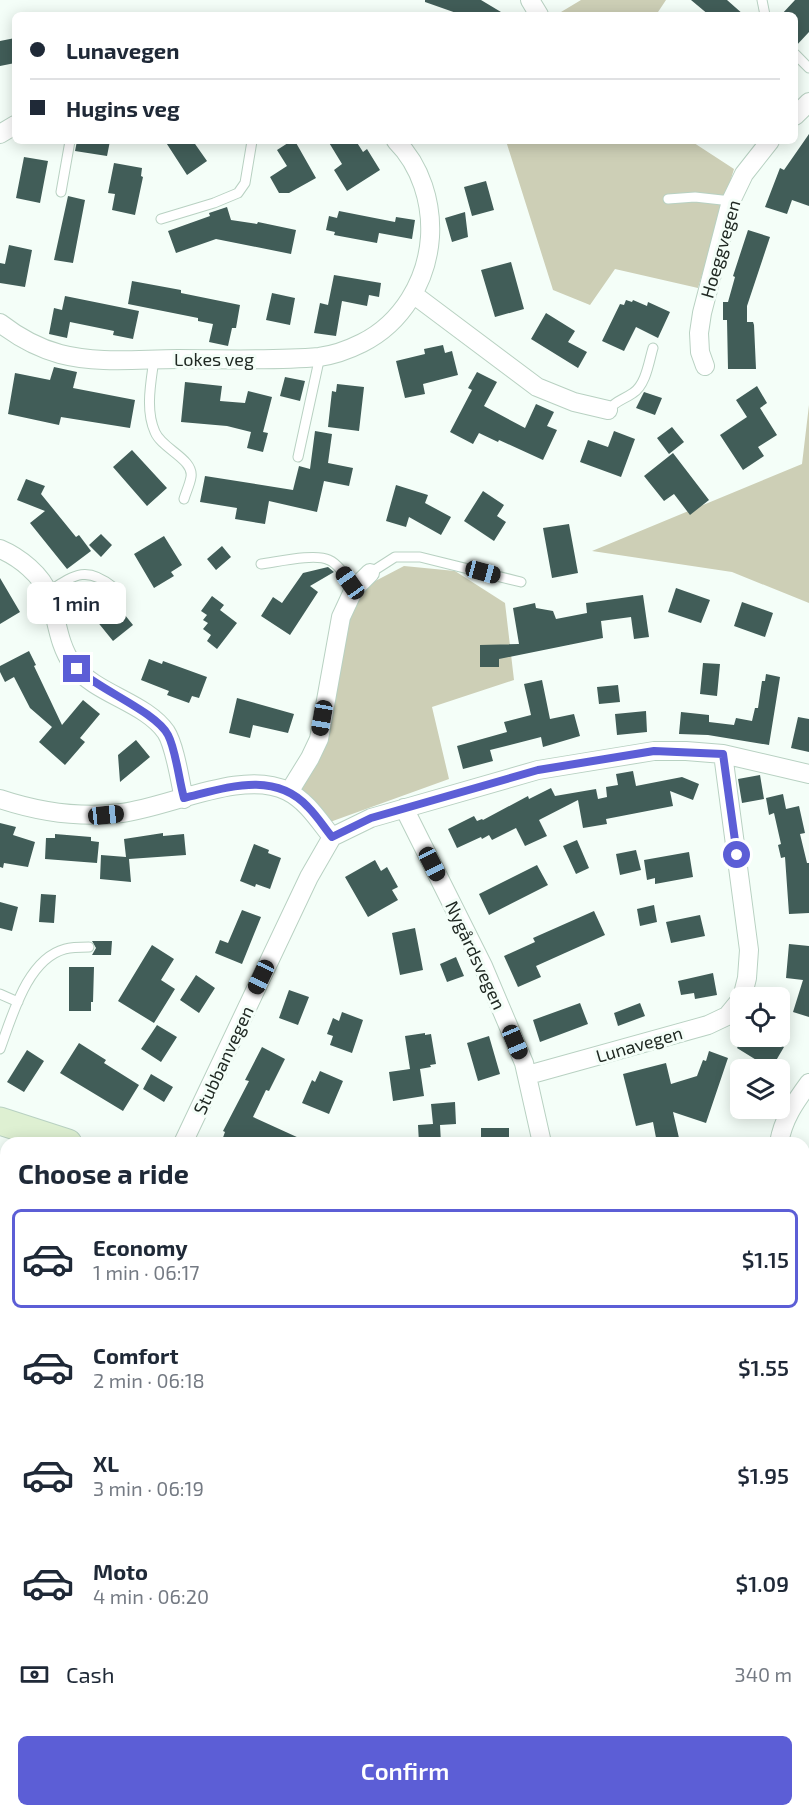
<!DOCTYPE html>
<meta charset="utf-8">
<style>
:root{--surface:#fff;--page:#f6f6f7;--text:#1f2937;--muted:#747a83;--line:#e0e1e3;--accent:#5c5ed6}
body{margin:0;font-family:"Exo 2",sans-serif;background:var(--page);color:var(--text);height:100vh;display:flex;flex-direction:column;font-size:22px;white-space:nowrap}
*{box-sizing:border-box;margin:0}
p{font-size:20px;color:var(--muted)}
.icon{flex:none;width:33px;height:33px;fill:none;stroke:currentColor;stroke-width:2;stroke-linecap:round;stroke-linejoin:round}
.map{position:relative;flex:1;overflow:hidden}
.side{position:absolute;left:0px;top:1137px;width:810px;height:680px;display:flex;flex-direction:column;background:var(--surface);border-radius:18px 18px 0 0;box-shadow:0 3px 15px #0003}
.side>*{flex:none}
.top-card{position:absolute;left:12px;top:12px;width:786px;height:132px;border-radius:9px;box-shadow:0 3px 15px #0003;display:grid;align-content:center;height:132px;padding:0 18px;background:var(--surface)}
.tools{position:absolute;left:730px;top:987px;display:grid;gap:12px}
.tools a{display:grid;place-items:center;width:60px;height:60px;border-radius:9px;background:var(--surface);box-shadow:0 3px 15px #0003;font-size:30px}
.end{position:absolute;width:27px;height:27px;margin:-14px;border:8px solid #5c5ed6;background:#fff;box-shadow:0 0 0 3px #fff}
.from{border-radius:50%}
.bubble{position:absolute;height:42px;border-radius:9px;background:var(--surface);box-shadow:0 3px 15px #0003;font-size:20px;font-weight:600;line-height:42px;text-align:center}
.car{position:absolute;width:18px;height:36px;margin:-18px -9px;border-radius:8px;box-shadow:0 0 4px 2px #0007;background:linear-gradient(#222 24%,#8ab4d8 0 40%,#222 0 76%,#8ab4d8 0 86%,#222 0)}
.top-card b{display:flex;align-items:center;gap:21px;height:57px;font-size:22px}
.top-card b+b{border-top:2px solid var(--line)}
.top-card i{width:15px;height:15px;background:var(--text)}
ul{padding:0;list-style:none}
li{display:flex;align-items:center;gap:18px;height:99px;margin:0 12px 9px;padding:0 6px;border:3px solid transparent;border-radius:9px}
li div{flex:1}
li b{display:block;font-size:22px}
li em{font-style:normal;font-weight:600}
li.active{border-color:var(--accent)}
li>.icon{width:54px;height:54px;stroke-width:1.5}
h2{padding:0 18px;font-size:27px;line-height:72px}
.pay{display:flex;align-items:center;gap:15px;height:66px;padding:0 18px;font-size:22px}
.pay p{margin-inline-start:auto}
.action{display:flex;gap:12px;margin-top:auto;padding:12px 18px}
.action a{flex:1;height:69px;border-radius:9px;background:var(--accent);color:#fff;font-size:24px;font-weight:600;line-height:69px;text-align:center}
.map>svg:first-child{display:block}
.green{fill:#cdcfb6}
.building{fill:#415d58}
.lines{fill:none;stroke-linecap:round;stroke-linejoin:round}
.lane-casing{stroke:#b8d1c2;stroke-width:11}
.street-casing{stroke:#b8d1c2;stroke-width:20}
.secondary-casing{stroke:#b8d1c2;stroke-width:29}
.lane{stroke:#fff;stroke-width:9}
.street{stroke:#fff;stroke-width:18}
.secondary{stroke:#def0d2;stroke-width:27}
.route{stroke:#5c5ed6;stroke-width:8}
.labels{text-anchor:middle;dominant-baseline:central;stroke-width:6;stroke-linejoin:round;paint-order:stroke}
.street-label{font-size:18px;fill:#202923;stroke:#f4fef8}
</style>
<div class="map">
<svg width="809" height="1816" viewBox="0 0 809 1816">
<rect width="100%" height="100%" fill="#f4fef8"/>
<!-- green -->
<path class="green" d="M581 0H666L656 15H556Z
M506 141H691L734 169 698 288 615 269 590 305 553 290Z
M809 405V603L732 572 592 551 802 464Z
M404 566 455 571 505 603 514 680 432 707 449 779 330 822 296 784 322 734 341 626 360 589Z"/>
<!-- building -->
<path class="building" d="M425 0H481L506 15H462L425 2Z
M691 0H727L744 15H709Z
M795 0H809V32L795 47V15H781Z
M15 38V63L0 66V41Z
M809 134V206L792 200 787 214 765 207 780 168 784 170Z
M77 141H110L107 156 75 151Z
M165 141H193L207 161 187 175Z
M291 141H295L316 178 289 193H279L270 177 287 166 277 150Z
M328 141H356L363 152 367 149 380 170 347 191 334 170 342 164Z
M24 157 48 161 40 203 16 198Z
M114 163 142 168 141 176 143 177 135 215 112 210 115 194 108 193Z
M486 181 494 210 472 216 464 187Z
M68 196 85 200 73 263 54 260Z
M227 207 231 220 257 224 258 222 296 230 291 254 216 239 176 253 168 231 210 216 209 213Z
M339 211 395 222 396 217 415 220 412 239 379 233 377 243 334 235 335 232 326 230 329 216 337 218Z
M465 212 468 237 452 242 445 218Z
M748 230 770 237 747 306V322H753L754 325 756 369H728L727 320H723V302H728L735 277 733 276Z
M9 245 32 250 25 287 0 283V263L5 264Z
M511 262 524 309 495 317 481 270Z
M334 275 381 283 379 297 369 295 367 306 342 301 336 336 314 333 320 303 328 305Z
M132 281 181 290V293L240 305 236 328H232L228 346 209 342 213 324 198 321V318L128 304Z
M272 293 295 298 290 325 266 320Z
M65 296 139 311 133 339 113 335 114 331 70 322 67 338 49 334 54 308 62 310Z
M626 300 632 302 633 300 647 306 648 302 670 312 658 338 636 327 624 351 602 341 620 304 624 305Z
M546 313 575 331 568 342 587 352 578 368 531 339Z
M443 345 445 353 452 351 458 375 423 384 425 394 405 398 396 361 425 354 424 349Z
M54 367 77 372 73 388 135 400 130 428 61 417 59 425 8 414 15 373 50 380Z
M477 372 497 382 484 406 525 428 536 404 554 412 547 426 557 430 543 460 499 440 498 442 479 433 473 444 450 432 472 390 468 388Z
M285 377 305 381 300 401 280 396Z
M185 382 222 386 220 401 245 403 248 391 272 397 263 432 268 433 263 452 247 448 251 432 227 426 181 422Z
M337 384 364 387 359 431 328 427 332 391 336 392Z
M757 386 767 403 760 408 777 435 758 447 764 456 743 470 720 435 747 417 736 400Z
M644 392 662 398 655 415 636 408Z
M672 427 684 442 669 454 657 438Z
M315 431 332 434 328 463 353 468 349 486 324 481 317 512 269 501 265 524 235 519 237 508 200 502 205 476 293 490 299 466 310 469Z
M614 431 635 439 621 477 580 462 588 440 608 447Z
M132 450 167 488 147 506 113 467Z
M673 453 709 500 690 515 674 494 664 501 644 476Z
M26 479 45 486 41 494 76 537 79 535 91 551 67 569 30 523 45 511 17 500Z
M396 485 428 495 425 503 451 517 441 535 409 517 406 527 386 521Z
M483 491 504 505 497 516 506 522 494 541 464 521Z
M569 524 578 573 552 578 543 528Z
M101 534 112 545 101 557 89 545Z
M164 536 182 565 171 572 174 576 154 588 134 554Z
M222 546 231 557 216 570 207 559Z
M328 567 334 572 310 586 318 592 290 635 261 616 273 597 282 603 303 573Z
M0 578 20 612 0 624Z
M82 582 98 592 104 589 133 625 113 641 79 599 75 603 65 595 72 585Z
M676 588 710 600 701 623 668 612Z
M643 595 649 637 634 639 631 617 601 621 603 638 499 659V667H480V645L519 644 513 608 535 603 536 608 553 611 556 619 587 613 586 603Z
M212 596 224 605 220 610 237 623 217 649 207 641 211 635 203 629 208 623 203 620 207 615 201 611Z
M742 602 773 613 765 637 734 626Z
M29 651 36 665 34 666 62 725 83 700 100 714 80 738 85 742 65 765 39 742 52 727 30 708 14 677 5 682 0 672V666Z
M149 659 162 664 163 661 207 677 199 698 192 696 189 703 167 695 169 691 141 680Z
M703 663 720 664 717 696 700 694Z
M766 674 780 677 769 745 708 735 679 734 681 712 709 715V722L734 725 736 718 752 721 755 708H758L762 681H765Z
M542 680 550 719 574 714 580 736 543 747 541 737 490 750 493 761 463 769 457 746 507 732 504 722 531 715 524 684Z
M618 685 620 702 599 704 597 687Z
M237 698 294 714 288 733 253 725 250 738 229 733Z
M646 711 647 732 617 735 615 714Z
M798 717 809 719V752L791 748Z
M136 740 150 757 120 782 118 755Z
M633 771 636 786 682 777 699 784 693 800 670 791 673 806 606 819 607 824 583 828 578 800 539 820 547 836 525 846 516 828 492 840 489 835 482 839 481 837 457 848 448 829 474 816 477 821 482 819 483 820 528 796 529 799 551 788 555 796 596 789 598 799 607 797 606 787 618 785 616 774Z
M760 775 764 799 742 803 738 779Z
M783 794 786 809 799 806 805 833 800 834 807 863H809V913L789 914 785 857 781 858 778 845 781 844 774 813 769 815 766 798Z
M0 823 16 827 13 835 35 842 28 867 4 863 3 868 0 867Z
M163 833V836L184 834 186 855 129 859 131 882 100 879 101 855 126 857 124 839Z
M55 834 91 837V841L99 842 97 863 45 859 46 838H55Z
M577 840 589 868 576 874 563 846Z
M254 844 269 850 268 853 281 858 270 889 256 884 255 887 240 881Z
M636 850 641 870 620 875 616 854Z
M689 852 693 877 655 884V878L647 880 644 860Z
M375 860 381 871 387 867 398 887 392 890 398 900 368 917 345 877Z
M537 865 548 885 489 915 479 894Z
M41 894 56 895 54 923 39 922Z
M0 902 18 907 12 931 0 928Z
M654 905 657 922 640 926 637 909Z
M242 910 261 917 242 964 215 953 220 940 228 943Z
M594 911 605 935 536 966 541 977 518 987 504 956 535 942 533 938Z
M700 915 705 936 671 943 666 922Z
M415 928 423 970 400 975 392 933Z
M92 941H112L111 955H92L96 948Z
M789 944 809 946V1017L793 1012 803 980 786 978Z
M152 945 174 959 161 980 175 989 154 1023 118 1001Z
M456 957 464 976 447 982 440 964Z
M69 967H94L93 1002H91V1011H69Z
M713 973 717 995 695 999 694 993 681 995 678 981Z
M196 975 215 988 199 1013 180 1000Z
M289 990 309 997 298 1025 279 1018Z
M580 1003 588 1024 540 1042 533 1020Z
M640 1003 645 1016 618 1026 614 1013Z
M342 1012 363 1020 352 1053 330 1045 333 1036 327 1034 333 1018 339 1021Z
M157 1025 177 1037 161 1062 141 1049Z
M425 1033V1035L431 1034 436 1064 430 1065 431 1067 420 1069 424 1096 393 1101 389 1072 410 1069 405 1036Z
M489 1036 500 1074 478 1081 467 1043Z
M744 1036H767L784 1047 771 1069 737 1048Z
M79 1043 106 1060 104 1063 139 1085 123 1111 60 1073Z
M262 1047 285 1059 269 1091 266 1090 253 1117 310 1143H258L246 1138 244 1143H221L225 1132 223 1131 249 1081 245 1080Z
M27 1050 44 1061 24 1092 7 1082Z
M709 1051 728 1058 706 1123 673 1112 679 1138 657 1143 653 1122 636 1126 623 1074 666 1063 671 1084 697 1076 703 1060 706 1061Z
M320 1071 343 1081 329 1114 302 1103 312 1080 315 1082Z
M151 1074 173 1087 164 1102 143 1089Z
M455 1102 456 1124 440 1125 441 1143H419L418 1125 433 1124 431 1104Z
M481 1128H509V1143H481Z"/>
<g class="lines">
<defs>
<path id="lane" d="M762 0 765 15
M795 54 809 68
M61 192 70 141
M668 199 695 197 731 201
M161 219 214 203 238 193 245 183 252 141
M154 359C151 382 145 410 155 432 162 449 194 459 191 477 190 484 186 492 184 499
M608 410C617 400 623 400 633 393 646 385 649 361 653 348
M298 457 320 356
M261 564C277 562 315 553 329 560 340 565 347 579 354 589
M370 573 395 557H420L521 582
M48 592C74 575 86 565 113 587
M0 994 18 1002
M0 1049C12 1017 27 959 65 949 72 947 81 947 89 947
M804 1683 809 1682
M0 1739 6 1727
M0 1794 6 1779
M270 1810 272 1816"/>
<path id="street" d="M530 0 539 15
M795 116 809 102
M0 134 15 125
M413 294 537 387 574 402 608 410
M0 323C18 337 38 348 60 354 98 364 139 359 178 359 225 359 272 361 319 357 334 355 348 350 362 343 402 323 427 281 430 237 432 203 421 166 396 141
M705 366 700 352 699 333 702 313 731 201 744 174 770 141
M0 549C19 557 42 575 49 595 57 618 58 645 73 665 97 695 145 702 166 732 175 746 180 781 184 799
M723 754 749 950 747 978 742 998
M289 792 310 758 319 739 341 617 354 589 370 573
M0 799C39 812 81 818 122 813 170 807 243 769 287 791 307 801 319 821 332 837
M404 808 483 966 524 1063 542 1143
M528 1075 708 1025 727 1016 741 999
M183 1143 309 877 332 837 371 818 538 770 654 751H686L723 754 809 774
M779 1143C783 1119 795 1102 809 1083
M804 1209 809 1213
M410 1810 414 1816"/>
<path id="secondary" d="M0 1121 68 1143
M804 1657 809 1656
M0 1687 6 1688
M203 1810 205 1816
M227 1810 228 1816"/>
</defs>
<!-- lane casing -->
<use href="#lane" class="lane-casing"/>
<!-- street casing -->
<use href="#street" class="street-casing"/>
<!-- secondary casing -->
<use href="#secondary" class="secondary-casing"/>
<!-- lane -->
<use href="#lane" class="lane"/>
<!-- street -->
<use href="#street" class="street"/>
<!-- secondary -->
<use href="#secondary" class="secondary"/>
</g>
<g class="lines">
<!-- route -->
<path class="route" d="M77 669C100 690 156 712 168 735 176 750 179 781 184 798 226 788 274 770 308 807 317 816 324 827 332 837L371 818 538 770 654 751 723 754 737 855"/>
</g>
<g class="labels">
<!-- street labels -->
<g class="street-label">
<text transform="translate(720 249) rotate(-74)">Hoeggvegen</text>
<text x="214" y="359">Lokes veg</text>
<text transform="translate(476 955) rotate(65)">Nygårdsvegen</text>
<text transform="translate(639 1044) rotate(-16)">Lunavegen</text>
<text transform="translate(223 1060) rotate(-65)">Stubbanvegen</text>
</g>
</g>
</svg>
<div class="tools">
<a><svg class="icon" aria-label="locate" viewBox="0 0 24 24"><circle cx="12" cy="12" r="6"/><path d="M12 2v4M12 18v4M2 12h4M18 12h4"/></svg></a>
<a><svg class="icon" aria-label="layers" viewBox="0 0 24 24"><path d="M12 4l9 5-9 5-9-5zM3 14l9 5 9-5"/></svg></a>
</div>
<i class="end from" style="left:737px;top:855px"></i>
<i class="end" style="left:77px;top:669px"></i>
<div class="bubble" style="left:27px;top:582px;width:99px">1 min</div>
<i class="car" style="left:483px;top:572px;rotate:105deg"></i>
<i class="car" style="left:350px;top:583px;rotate:325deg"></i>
<i class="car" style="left:322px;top:718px;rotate:190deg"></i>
<i class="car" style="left:106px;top:815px;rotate:84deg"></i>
<i class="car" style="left:432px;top:864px;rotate:153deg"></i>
<i class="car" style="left:261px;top:977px;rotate:205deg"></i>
<i class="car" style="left:515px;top:1042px;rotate:157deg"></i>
<div class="top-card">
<b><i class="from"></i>Lunavegen</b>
<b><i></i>Hugins veg</b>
</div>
<section class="side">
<h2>Choose a ride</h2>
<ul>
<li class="active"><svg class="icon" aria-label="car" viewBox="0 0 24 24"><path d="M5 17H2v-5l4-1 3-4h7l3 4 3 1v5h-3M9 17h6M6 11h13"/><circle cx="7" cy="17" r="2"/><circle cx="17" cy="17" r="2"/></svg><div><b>Economy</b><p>1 min · 06:17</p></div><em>$1.15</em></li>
<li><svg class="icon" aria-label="car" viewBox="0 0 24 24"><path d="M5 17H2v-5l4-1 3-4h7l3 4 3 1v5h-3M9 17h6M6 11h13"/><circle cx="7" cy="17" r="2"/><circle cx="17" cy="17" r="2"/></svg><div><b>Comfort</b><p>2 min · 06:18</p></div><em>$1.55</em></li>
<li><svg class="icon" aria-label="car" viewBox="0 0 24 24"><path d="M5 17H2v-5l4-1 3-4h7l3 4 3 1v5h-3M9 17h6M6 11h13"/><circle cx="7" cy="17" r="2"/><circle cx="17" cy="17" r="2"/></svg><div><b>XL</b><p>3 min · 06:19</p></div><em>$1.95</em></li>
<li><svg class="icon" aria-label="car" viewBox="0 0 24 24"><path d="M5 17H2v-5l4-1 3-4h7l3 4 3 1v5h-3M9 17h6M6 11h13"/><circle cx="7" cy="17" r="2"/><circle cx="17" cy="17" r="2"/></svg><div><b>Moto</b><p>4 min · 06:20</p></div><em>$1.09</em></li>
</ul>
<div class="pay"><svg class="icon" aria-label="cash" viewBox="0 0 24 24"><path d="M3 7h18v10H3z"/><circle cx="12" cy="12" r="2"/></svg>Cash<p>340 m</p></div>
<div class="action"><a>Confirm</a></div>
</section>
</div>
